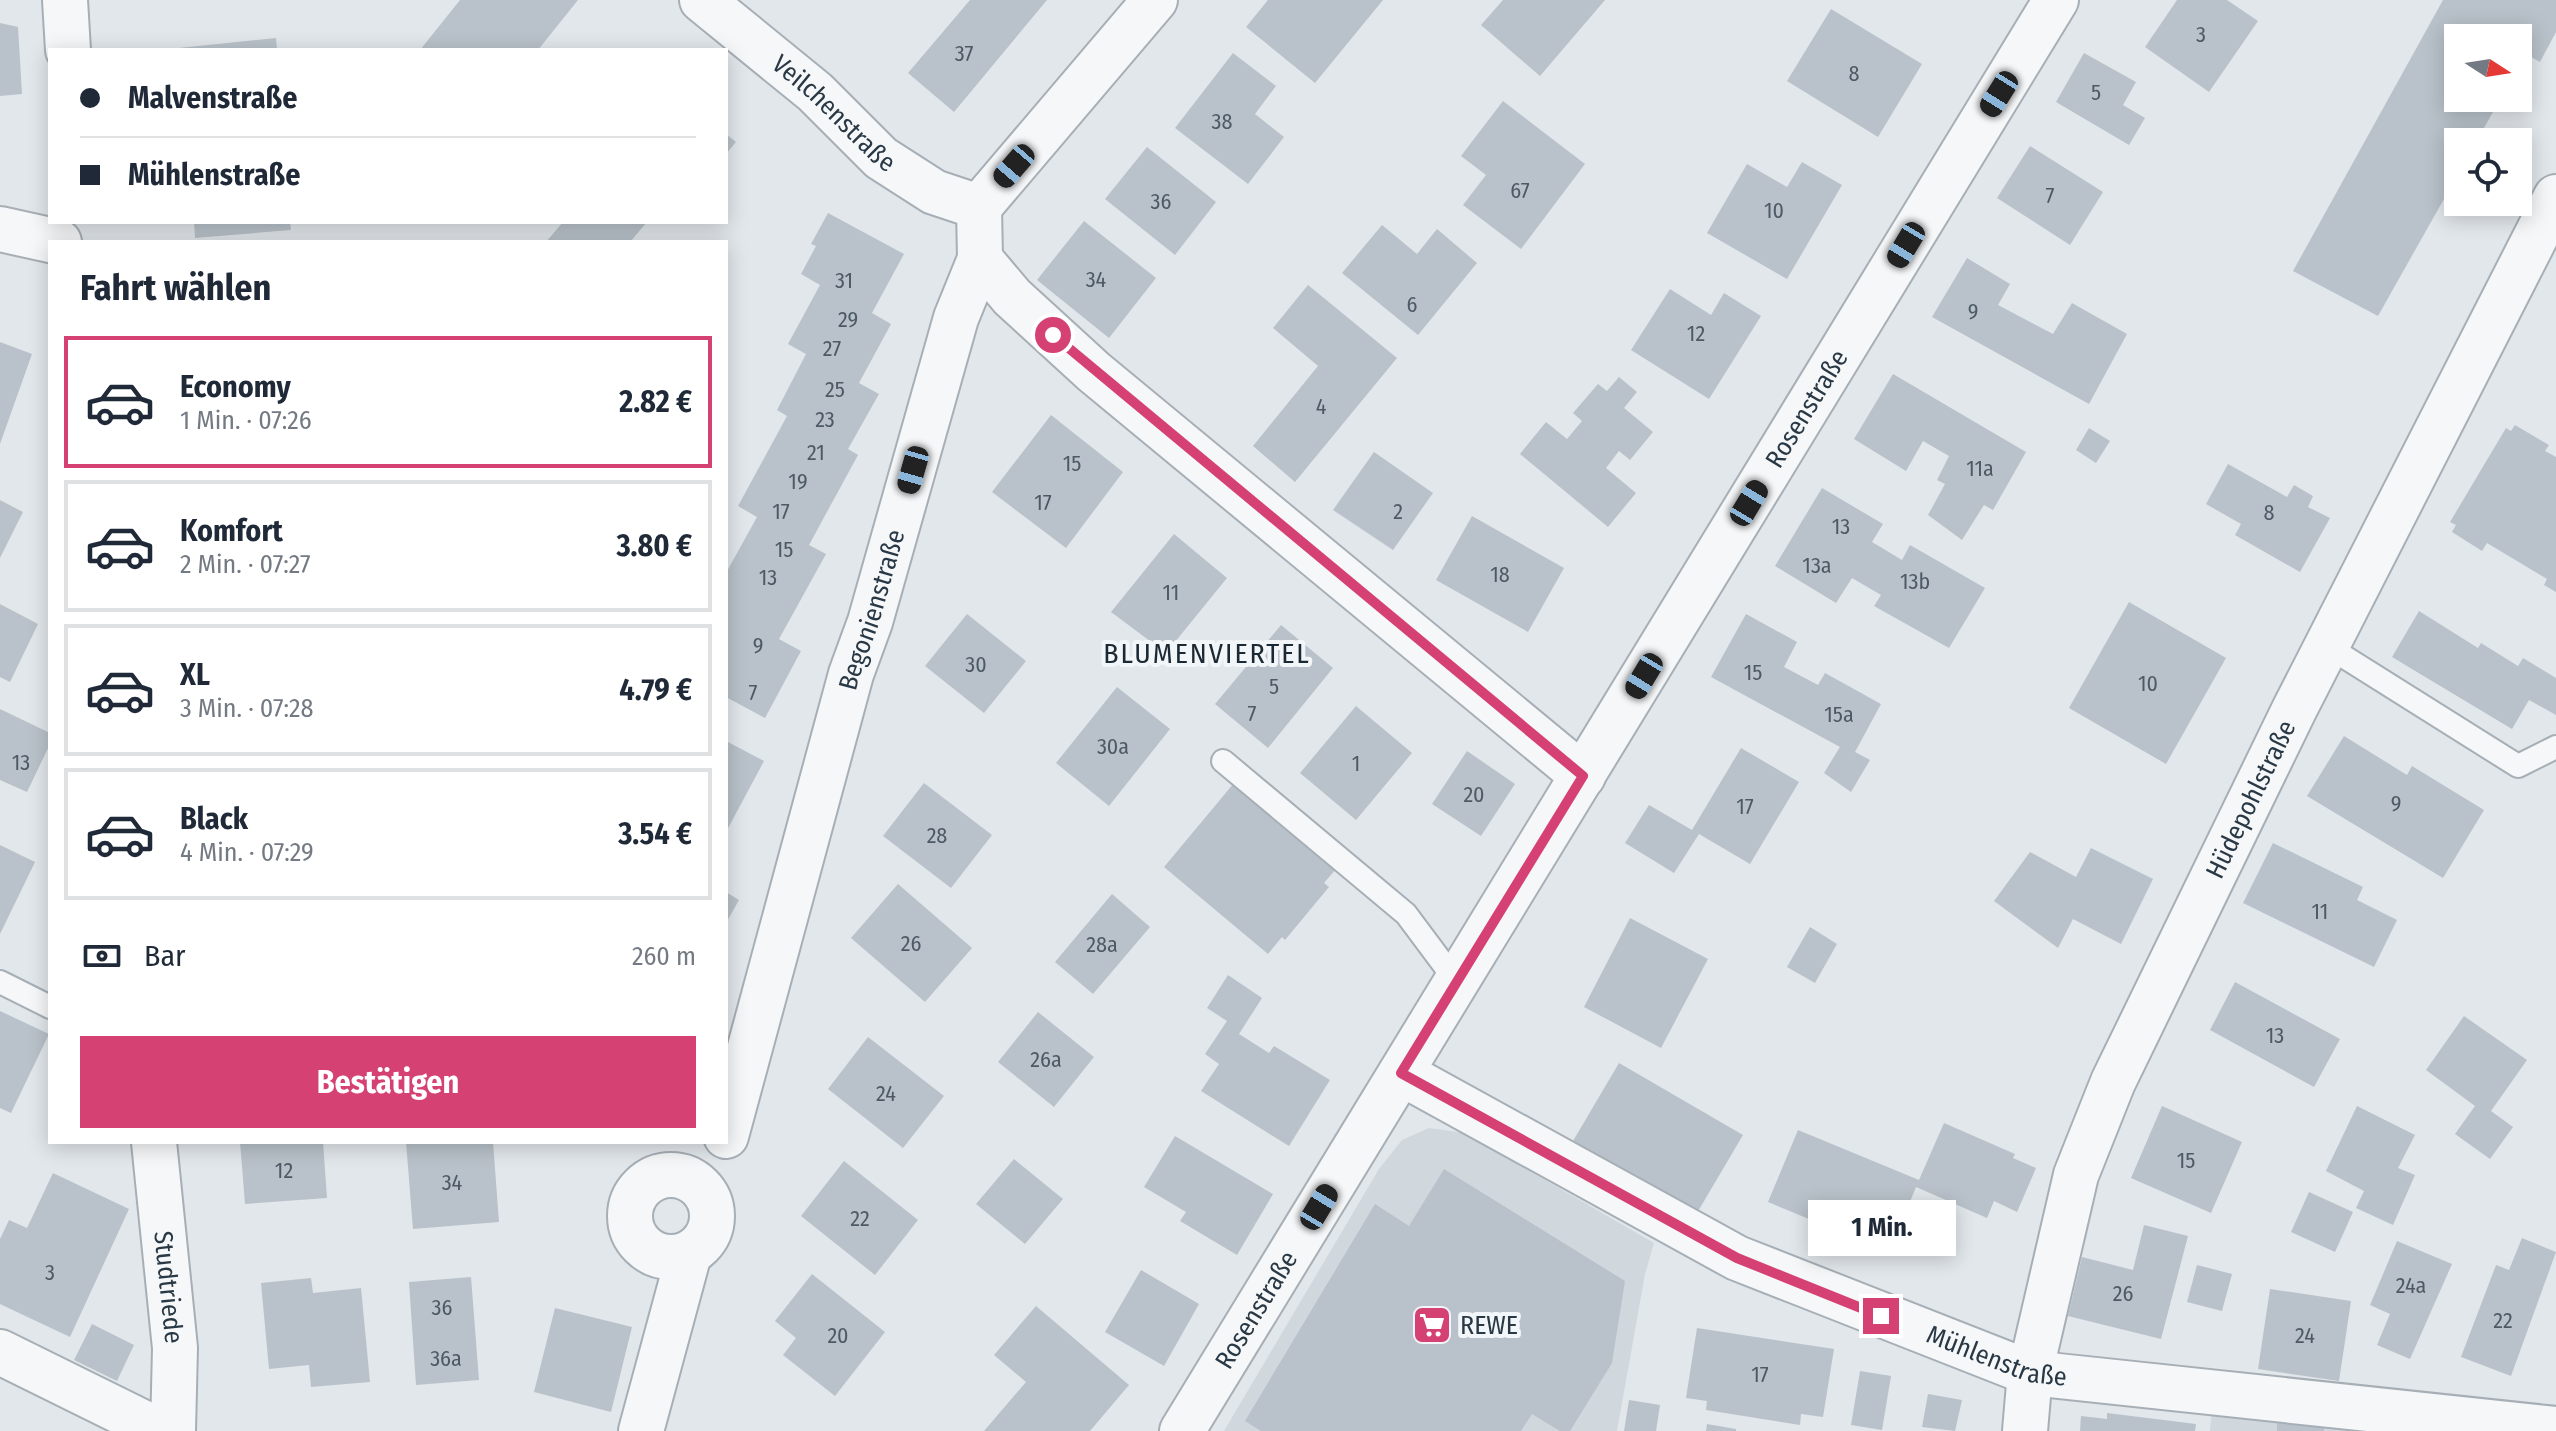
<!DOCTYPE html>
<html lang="de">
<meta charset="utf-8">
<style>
:root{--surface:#fff;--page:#f2f2f3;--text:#1f2937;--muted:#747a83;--line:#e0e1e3;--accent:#d64174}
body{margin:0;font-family:"Fira Sans Condensed",sans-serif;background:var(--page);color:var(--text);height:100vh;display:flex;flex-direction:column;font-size:30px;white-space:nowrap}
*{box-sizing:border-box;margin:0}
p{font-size:26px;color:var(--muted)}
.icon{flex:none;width:44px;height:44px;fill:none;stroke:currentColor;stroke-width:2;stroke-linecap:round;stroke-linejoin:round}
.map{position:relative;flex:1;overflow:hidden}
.drawer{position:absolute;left:48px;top:240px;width:680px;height:904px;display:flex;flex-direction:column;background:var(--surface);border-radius:0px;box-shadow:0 4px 20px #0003}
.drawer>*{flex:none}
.hud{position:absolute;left:48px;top:48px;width:680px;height:176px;border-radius:0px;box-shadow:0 4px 20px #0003;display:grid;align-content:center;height:176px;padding:0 32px;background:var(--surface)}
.needle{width:52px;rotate:102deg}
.fabs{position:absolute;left:2444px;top:24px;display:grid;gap:16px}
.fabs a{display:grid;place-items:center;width:88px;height:88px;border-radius:0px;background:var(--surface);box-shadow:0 4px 20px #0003;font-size:40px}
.end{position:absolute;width:36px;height:36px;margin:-18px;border:10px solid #d64174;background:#fff;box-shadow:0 0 0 4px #fff}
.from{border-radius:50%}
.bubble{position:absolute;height:56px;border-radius:0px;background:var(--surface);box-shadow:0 4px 20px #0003;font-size:26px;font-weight:700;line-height:56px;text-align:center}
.car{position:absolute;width:24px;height:48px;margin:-24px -12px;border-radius:10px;box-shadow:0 0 6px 2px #0007;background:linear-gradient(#222 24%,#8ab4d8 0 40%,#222 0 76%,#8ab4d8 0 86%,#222 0)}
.hud b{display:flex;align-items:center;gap:28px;height:76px;font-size:30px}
.hud b+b{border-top:2px solid var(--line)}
.hud i{width:20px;height:20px;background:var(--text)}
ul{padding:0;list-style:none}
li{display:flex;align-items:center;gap:24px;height:132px;margin:0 16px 12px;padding:0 16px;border:4px solid var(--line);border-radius:0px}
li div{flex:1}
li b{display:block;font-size:30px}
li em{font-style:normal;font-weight:700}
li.active{border-color:var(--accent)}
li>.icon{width:72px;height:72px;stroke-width:1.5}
h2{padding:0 32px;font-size:36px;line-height:96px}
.pay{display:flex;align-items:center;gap:20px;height:88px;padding:0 32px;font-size:30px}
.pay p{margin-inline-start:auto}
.cta{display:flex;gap:16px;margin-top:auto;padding:16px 32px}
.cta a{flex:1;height:92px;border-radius:0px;background:var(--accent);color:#fff;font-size:32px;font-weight:700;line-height:92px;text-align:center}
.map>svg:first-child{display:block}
.built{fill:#d0d7dd}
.building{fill:#b9c2ca}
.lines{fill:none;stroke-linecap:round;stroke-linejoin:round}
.lane-casing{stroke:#a7afb6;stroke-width:26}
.street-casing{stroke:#a7afb6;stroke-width:48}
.lane{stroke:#f5f7f9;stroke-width:22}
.street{stroke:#f5f7f9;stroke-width:44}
.route{stroke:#d64174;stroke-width:10}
.labels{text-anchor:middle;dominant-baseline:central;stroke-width:8;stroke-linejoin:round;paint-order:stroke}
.number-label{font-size:22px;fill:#4d5a66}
.street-label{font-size:26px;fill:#293845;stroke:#f2f6f8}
.poi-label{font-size:26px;fill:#293845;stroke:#f2f6f8;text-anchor:start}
.neighbourhood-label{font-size:28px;letter-spacing:2px;fill:#1b2935;stroke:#f2f6f8}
</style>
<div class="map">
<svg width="2556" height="1431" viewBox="0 0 2556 1431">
<rect width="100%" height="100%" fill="#e2e7eb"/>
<!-- built -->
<path class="built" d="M1429 1128 1464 1133 1654 1243 1645 1274 1617 1431H1224L1379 1169 1402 1140Z
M2212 1407 2385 1431H2210Z"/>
<!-- building -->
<path class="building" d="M460 0H578L538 50H420Z
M970 0H1047L954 112 908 73Z
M1268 0H1383L1315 83 1246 27Z
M1503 0H1605L1540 76 1481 25Z
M2177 0H2227L2258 21 2209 92 2145 47Z
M2443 0H2556V32L2540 62 2526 54 2518 67V38H2458V98H2501L2476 142H2458V174L2378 316 2293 271Z
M1831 9 1922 64 1878 137 1787 81Z
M0 23 18 27 22 94 0 96Z
M276 38 277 50H179V48Z
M1233 53 1276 86 1255 114 1284 137 1248 184 1175 128Z
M2084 53 2136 82 2123 105 2145 118 2129 145 2056 102Z
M1503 101 1585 164 1521 249 1463 205 1486 175 1461 156Z
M726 134 736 142 726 154Z
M2030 146 2103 192 2070 245 1997 198Z
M1147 147 1216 202 1175 255 1105 199Z
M1802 162 1842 185 1787 279 1707 233 1747 164 1787 187Z
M828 213 904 254 872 313 891 324 859 383 879 394 848 449 858 455 809 545 826 554 779 639 801 651 765 718 726 697V573L757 517 738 506 787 416 777 410 806 354 788 344 820 285 801 274 816 246 811 244Z
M1084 221 1156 278 1109 338 1037 280Z
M194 222H290L291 230 195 238Z
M563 222H647L630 242H546Z
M1382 225 1417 254 1437 229 1477 263 1418 335 1342 273Z
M1967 258 2010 284 1998 305 2053 334 2072 303 2127 334 2089 404 1932 317Z
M1308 285 1397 358 1295 482 1253 446 1318 366 1273 328Z
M1670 289 1711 315 1724 293 1761 316 1709 399 1631 350Z
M0 342 32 354 0 444Z
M1893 374 2026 452 1993 510 1984 505 1962 540 1928 515 1945 484 1937 480 1949 456 1923 441 1906 471 1854 439Z
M1619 377 1637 392 1624 408 1653 432 1630 460 1619 451 1606 468 1636 493 1608 527 1520 454 1546 422 1567 439 1582 421 1573 413 1598 384 1607 391Z
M1051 415 1123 472 1066 548 992 492Z
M2515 425 2549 445 2545 451 2556 457V592L2544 585 2547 579 2487 543 2482 551 2452 532 2456 525 2450 522 2506 428 2511 431Z
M2089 428 2110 441 2096 463 2076 450Z
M1374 452 1433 493 1393 550 1333 510Z
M2228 464 2287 497 2294 485 2313 496 2308 507 2330 518 2300 572 2235 535 2241 524 2206 504Z
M1822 488 1883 524 1872 542 1902 560 1910 545 1985 588 1949 648 1874 606 1881 595 1852 578 1836 603 1775 566Z
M0 500 23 512 0 558Z
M1472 516 1564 568 1528 632 1436 580Z
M1174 534 1227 578 1166 653 1111 612Z
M2129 602 2226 658 2166 764 2069 708Z
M0 604 38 624 10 682 0 677Z
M2419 611 2478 648 2481 643 2518 666 2523 658 2556 678V715L2529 700 2512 729 2392 657Z
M967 614 1026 661 984 713 925 666Z
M1746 614 1797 642 1784 667 1818 685 1825 673 1881 704 1855 752 1870 760 1851 792 1824 773 1840 747 1711 677Z
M1281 625 1333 668 1268 748 1215 704Z
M1117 687 1170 729 1109 806 1056 763Z
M1356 706 1412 753 1356 820 1300 773Z
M0 709 50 733V744L27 792 0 780Z
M2344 736 2407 775 2412 766 2484 810 2443 878 2307 796Z
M726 741 764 761 726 832Z
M1741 748 1799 782 1750 864 1699 834 1674 873 1625 843 1649 805 1692 830Z
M1467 751 1515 784 1481 836 1432 804Z
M924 783 992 835 951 888 883 836Z
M1234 783 1336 869 1324 883 1329 887 1285 940 1282 937 1268 954 1164 867Z
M2273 843 2363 887 2357 900 2397 920 2374 967 2243 903Z
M0 845 35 862 0 934Z
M2091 848 2153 879 2121 944 2073 919 2058 948 1994 901 2030 852 2076 877Z
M898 884 972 948 925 1002 851 938Z
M726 892 739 900 726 923Z
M1112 894 1150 927 1093 994 1055 962Z
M1630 918 1708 959 1661 1048 1584 1007Z
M1810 927 1837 944 1815 983 1787 967Z
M1228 975 1262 998 1239 1034 1269 1053 1274 1046 1330 1080 1289 1146 1201 1091 1219 1064 1205 1054 1227 1021 1207 1008Z
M2235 982 2340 1039 2314 1087 2210 1030Z
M0 1011 49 1034 11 1113 0 1108Z
M1038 1012 1094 1057 1054 1107 998 1062Z
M2464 1016 2527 1060 2491 1111 2513 1127 2490 1159 2455 1134 2475 1106 2426 1070Z
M868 1037 944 1096 903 1148 828 1089Z
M1619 1063 1743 1135 1697 1213 1573 1141Z
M2162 1106 2242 1142 2211 1213 2131 1178Z
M2357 1106 2415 1135 2398 1168 2415 1175 2393 1225 2356 1208 2364 1191 2326 1171Z
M1944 1123 2015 1154 2013 1158 2036 1168 2017 1212 1994 1201 1987 1218 1916 1187 1889 1252 1768 1202 1798 1130 1919 1180Z
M1175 1136 1273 1194 1237 1255 1180 1221 1186 1212 1144 1187Z
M240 1142H323L327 1198 245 1204Z
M406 1142H493L499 1222 413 1229Z
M1014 1159 1063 1199 1025 1244 976 1204Z
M844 1161 918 1220 875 1275 801 1216Z
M1444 1169 1625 1281 1612 1363 1570 1431H1560L1532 1414 1521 1431H1261L1245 1421 1375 1204 1409 1226Z
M53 1173 129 1209 70 1337 0 1304V1239L9 1220 27 1228Z
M2309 1192 2353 1212 2335 1252 2291 1232Z
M2144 1225 2188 1236 2161 1339 2068 1316 2082 1257 2133 1270Z
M2522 1238 2556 1252 2511 1376 2461 1357 2496 1265 2509 1270Z
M2397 1241 2452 1264 2410 1359 2377 1345 2390 1314 2370 1305Z
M2197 1265 2232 1274 2222 1311 2187 1302Z
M1141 1270 1199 1304 1164 1366 1105 1332Z
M812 1274 885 1332 835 1396 783 1355 796 1338 775 1321Z
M471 1277 479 1380 416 1385 409 1282Z
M311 1278 313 1293 361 1288 370 1382 311 1387 309 1365 269 1369 261 1283Z
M2270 1289 2351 1301 2339 1381 2258 1369Z
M1036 1306 1129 1385 1090 1431H984L1026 1382 994 1355Z
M555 1308 632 1327 611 1412 534 1392Z
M92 1324 134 1345 117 1381 74 1360Z
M1697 1328 1834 1349 1823 1417 1801 1414 1800 1425 1706 1410 1707 1401 1686 1398Z
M1860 1371 1891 1376 1882 1430 1851 1425Z
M1928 1394 1962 1400 1955 1431 1922 1427Z
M1629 1400 1660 1405 1656 1431H1624Z
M2107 1413 2196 1424 2195 1431H2080L2081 1416 2107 1419Z
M2277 1419 2325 1423 2324 1431H2277Z
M1707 1424 1736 1429V1431H1706Z"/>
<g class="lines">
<defs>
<path id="lane" d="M2327 646 2518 766 2556 747
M1223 761 1406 914 1456 981
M0 982 50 1007"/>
<g id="street">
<path d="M65 0 68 50"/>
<path id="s1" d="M702 0 815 92 881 158 934 192 979 207"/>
<path d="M0 229 59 242"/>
<path d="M980 259 1012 297 1094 372 1583 776"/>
<path id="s2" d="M1401 1073 1737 1258 2030 1373 2556 1429"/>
<path id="s3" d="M726 1136 851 674 870 622 956 318 980 259 979 207 1155 0"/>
<path id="s4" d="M154 1142 175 1348 173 1431"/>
<circle cx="671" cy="1216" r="41"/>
<path d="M0 1352 160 1431"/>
<path d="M641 1431 689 1254"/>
<path id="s5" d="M1182 1431 2056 0"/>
<path id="s6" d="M2025 1431 2030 1373 2076 1175 2113 1082 2294 710 2556 197"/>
</g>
</defs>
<!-- lane casing -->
<use href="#lane" class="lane-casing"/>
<!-- street casing -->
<use href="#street" class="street-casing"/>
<!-- lane -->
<use href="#lane" class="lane"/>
<!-- street -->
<use href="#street" class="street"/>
</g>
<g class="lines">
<!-- route -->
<path class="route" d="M1053 335 1583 776 1401 1073 1737 1258 1881 1316"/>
</g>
<!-- icons -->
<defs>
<symbol id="supermarket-square" viewBox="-11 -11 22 22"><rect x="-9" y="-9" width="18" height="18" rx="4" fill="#d64174" stroke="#f2f6f8"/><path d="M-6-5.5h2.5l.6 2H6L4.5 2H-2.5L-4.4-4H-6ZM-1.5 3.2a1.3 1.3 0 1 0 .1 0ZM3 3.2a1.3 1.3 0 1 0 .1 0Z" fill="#fff"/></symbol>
</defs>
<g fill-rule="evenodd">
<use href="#supermarket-square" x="1410" y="1303" width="44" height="44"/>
</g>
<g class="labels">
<!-- number labels -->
<g class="number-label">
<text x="2201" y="34">3</text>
<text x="964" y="53">37</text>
<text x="1854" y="73">8</text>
<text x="2096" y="92">5</text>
<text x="1222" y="121">38</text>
<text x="1520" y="190">67</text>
<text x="2050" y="195">7</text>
<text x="1161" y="201">36</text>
<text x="1774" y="210">10</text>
<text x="1096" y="279">34</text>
<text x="844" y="280">31</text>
<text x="1412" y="304">6</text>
<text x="1973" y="311">9</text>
<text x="848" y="319">29</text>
<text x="1696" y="333">12</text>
<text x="832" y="348">27</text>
<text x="835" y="389">25</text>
<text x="1321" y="406">4</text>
<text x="825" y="419">23</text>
<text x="816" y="452">21</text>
<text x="1072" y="463">15</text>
<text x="1980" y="468">11a</text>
<text x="798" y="481">19</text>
<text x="1043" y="502">17</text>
<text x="781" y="511">17</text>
<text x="1398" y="511">2</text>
<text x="2269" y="512">8</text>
<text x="1841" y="526">13</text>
<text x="784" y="549">15</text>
<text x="1817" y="565">13a</text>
<text x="1500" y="574">18</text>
<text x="768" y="577">13</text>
<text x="1915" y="581">13b</text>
<text x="1171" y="592">11</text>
<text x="758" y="645">9</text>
<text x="976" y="664">30</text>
<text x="1753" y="672">15</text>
<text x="2148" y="683">10</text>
<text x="1274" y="686">5</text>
<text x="753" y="692">7</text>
<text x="1252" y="713">7</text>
<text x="1839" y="714">15a</text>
<text x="1113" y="746">30a</text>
<text x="21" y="762">13</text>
<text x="1356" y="763">1</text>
<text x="1474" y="794">20</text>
<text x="2396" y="803">9</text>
<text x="1745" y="806">17</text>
<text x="937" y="835">28</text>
<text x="2320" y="911">11</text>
<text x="911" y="943">26</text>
<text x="1102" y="944">28a</text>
<text x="2275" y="1035">13</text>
<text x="1046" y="1059">26a</text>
<text x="886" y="1093">24</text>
<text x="2186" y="1160">15</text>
<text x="284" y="1170">12</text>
<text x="452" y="1182">34</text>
<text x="860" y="1218">22</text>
<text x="50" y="1272">3</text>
<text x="2411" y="1285">24a</text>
<text x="2123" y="1293">26</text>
<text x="442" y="1307">36</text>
<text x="2503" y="1320">22</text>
<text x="838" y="1335">20</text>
<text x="2305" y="1335">24</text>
<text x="446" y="1358">36a</text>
<text x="1760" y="1374">17</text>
</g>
<!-- street labels -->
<g class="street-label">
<text stroke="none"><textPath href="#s1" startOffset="174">Veilchenstraße</textPath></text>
<text stroke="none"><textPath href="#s5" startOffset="1198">Rosenstraße</textPath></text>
<text stroke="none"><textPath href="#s3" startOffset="546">Begonienstraße</textPath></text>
<text stroke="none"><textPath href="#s6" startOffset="676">Hüdepohlstraße</textPath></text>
<text stroke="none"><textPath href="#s4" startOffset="146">Studtriede</textPath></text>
<text stroke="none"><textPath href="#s5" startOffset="142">Rosenstraße</textPath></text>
<text stroke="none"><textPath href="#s2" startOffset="662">Mühlenstraße</textPath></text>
</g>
<!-- poi labels -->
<g class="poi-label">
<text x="1460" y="1325">REWE</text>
</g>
<!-- neighbourhood labels -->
<g class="neighbourhood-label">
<text x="1207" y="653">BLUMENVIERTEL</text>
</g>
</g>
</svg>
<div class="fabs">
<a><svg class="needle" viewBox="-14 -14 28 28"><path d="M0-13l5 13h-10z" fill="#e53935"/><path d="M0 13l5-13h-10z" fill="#747a83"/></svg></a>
<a><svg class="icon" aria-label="locate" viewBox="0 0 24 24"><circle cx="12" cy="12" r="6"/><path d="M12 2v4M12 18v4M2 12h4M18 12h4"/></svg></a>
</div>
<i class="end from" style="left:1053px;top:335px"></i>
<i class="end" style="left:1881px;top:1316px"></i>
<div class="bubble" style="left:1808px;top:1200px;width:148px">1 Min.</div>
<i class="car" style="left:1999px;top:94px;rotate:212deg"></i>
<i class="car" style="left:1014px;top:166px;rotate:221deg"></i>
<i class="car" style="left:1906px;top:245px;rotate:211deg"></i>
<i class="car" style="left:913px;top:470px;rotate:196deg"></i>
<i class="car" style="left:1749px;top:503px;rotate:31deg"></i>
<i class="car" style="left:1644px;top:676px;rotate:211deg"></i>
<i class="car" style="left:1319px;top:1207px;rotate:31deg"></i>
<div class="hud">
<b><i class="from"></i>Malvenstraße</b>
<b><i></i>Mühlenstraße</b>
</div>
<section class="drawer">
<h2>Fahrt wählen</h2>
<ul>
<li class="active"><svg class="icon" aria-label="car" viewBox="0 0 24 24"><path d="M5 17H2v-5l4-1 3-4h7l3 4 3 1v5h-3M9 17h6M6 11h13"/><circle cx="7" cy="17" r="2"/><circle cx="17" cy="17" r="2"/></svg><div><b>Economy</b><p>1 Min. · 07:26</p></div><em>2.82 €</em></li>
<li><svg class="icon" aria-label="car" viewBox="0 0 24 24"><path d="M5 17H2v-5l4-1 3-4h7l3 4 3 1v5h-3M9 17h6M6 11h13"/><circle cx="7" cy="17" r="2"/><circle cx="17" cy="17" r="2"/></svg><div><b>Komfort</b><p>2 Min. · 07:27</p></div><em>3.80 €</em></li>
<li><svg class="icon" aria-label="car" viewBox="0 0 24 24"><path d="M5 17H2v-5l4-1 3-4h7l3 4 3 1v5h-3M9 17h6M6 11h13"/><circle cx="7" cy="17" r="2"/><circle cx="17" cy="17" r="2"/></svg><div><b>XL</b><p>3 Min. · 07:28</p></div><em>4.79 €</em></li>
<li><svg class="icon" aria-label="car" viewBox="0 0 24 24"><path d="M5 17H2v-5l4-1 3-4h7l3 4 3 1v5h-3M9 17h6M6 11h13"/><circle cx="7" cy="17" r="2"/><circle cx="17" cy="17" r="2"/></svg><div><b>Black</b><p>4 Min. · 07:29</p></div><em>3.54 €</em></li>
</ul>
<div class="pay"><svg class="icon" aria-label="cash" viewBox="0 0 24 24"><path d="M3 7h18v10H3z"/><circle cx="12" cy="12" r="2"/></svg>Bar<p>260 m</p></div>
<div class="cta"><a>Bestätigen</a></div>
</section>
</div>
